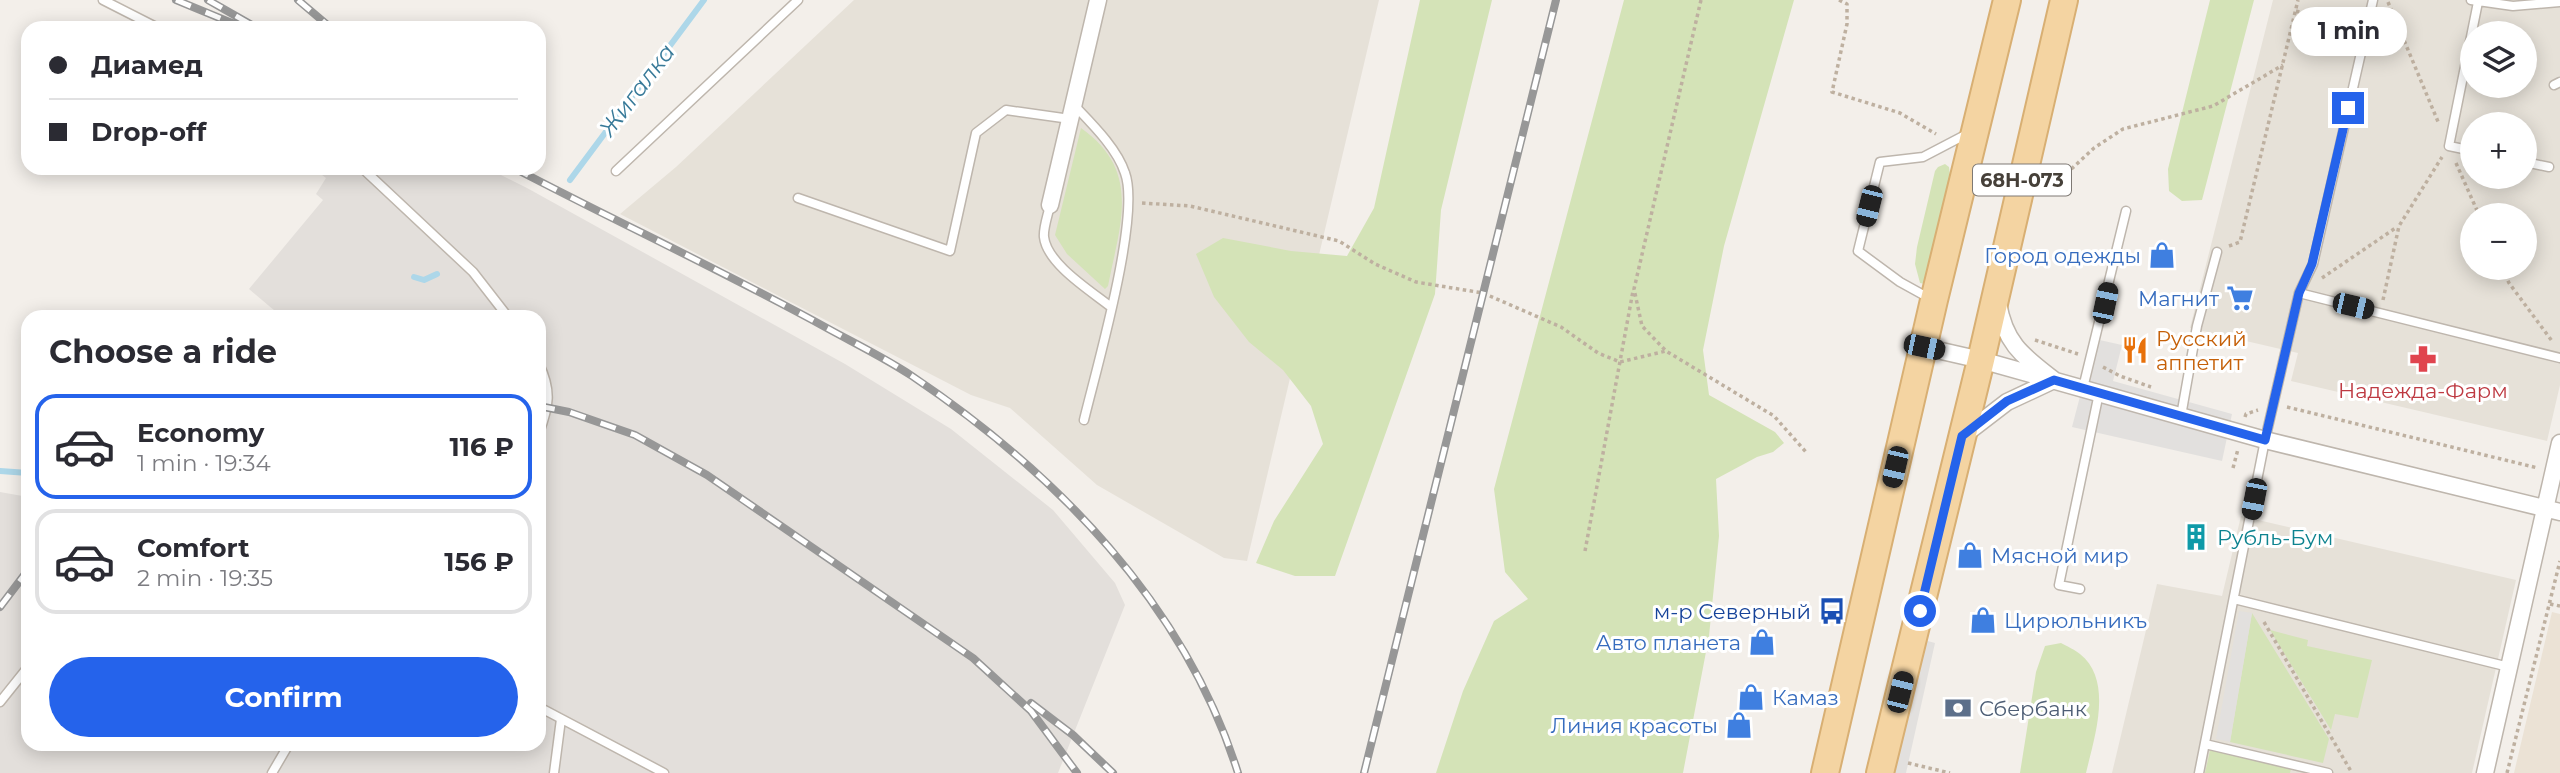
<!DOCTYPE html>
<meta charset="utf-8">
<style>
:root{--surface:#fff;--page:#f7f7f7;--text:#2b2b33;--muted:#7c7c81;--line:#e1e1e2;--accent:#2563eb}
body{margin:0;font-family:Montserrat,sans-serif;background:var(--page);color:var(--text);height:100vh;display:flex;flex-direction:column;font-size:26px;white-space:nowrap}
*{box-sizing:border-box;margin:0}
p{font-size:23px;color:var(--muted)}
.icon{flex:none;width:38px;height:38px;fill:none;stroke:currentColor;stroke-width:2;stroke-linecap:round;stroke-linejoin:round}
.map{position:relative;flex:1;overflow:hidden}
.panel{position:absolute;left:21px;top:310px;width:525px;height:441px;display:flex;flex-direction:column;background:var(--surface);border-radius:21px;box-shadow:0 4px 18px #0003}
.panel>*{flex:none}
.guide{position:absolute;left:21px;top:21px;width:525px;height:154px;border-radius:21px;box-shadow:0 4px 18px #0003;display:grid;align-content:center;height:154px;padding:0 28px;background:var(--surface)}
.tools{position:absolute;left:2460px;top:21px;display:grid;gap:14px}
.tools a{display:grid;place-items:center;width:77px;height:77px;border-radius:50%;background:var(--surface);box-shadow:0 4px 18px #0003;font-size:35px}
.end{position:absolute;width:32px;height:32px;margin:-16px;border:9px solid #2563eb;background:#fff;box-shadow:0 0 0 4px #fff}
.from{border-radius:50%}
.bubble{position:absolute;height:49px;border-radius:24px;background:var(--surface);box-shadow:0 4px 18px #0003;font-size:23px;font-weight:700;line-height:49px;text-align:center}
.car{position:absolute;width:21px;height:42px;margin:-21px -10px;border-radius:9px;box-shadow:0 0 5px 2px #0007;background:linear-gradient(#222 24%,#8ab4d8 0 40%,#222 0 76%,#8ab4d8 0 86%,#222 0)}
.guide b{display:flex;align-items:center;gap:24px;height:66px;font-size:26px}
.guide b+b{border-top:2px solid var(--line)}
.guide i{width:18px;height:18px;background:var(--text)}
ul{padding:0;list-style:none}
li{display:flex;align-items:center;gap:21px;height:105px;margin:0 14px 10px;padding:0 14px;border:4px solid var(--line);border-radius:21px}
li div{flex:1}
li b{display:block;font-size:26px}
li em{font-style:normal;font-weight:700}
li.selected{border-color:var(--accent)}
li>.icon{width:63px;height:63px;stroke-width:1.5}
h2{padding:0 28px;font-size:32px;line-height:84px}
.button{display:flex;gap:14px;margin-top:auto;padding:14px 28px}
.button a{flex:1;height:80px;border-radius:42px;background:var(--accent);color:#fff;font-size:28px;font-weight:700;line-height:80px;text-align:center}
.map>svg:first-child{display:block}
.residential{fill:#e6e1d8;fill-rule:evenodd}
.industrial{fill:#e3dfdb}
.education{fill:#ebe2d5}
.green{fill:#d4e3b7}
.parking{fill:#e2e0de}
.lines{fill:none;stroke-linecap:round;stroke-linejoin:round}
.stream{stroke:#add7e9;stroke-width:6}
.lane-casing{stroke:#beb6ad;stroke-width:11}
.street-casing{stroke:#beb6ad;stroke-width:19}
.primary-casing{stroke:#d8af73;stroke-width:30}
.path{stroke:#beb0a0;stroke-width:3.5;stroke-dasharray:3.5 3.5;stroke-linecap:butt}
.lane{stroke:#fff;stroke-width:8}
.street{stroke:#fff;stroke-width:16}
.primary{stroke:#f4d4a2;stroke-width:26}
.rail-casing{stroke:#979797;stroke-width:8}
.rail{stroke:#fff;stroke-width:5;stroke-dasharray:16;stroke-linecap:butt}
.route{stroke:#2563eb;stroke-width:9}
.labels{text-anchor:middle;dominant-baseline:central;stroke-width:6;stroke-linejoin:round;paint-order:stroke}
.shield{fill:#fff;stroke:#7e7974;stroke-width:2}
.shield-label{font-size:19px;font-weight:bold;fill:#464039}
.shop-label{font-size:21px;fill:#366cbe;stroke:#fff;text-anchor:end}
.food-label{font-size:21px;fill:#c56008;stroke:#fff;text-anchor:start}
.health-label{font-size:21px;fill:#be3a42;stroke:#fff}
.culture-label{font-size:21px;fill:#0d838f;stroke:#fff;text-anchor:start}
.transit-label{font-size:21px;fill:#164399;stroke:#fff;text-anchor:end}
.service-label{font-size:21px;fill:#4e5e75;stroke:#fff;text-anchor:start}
.water-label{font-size:23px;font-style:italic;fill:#387a99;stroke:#fff}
</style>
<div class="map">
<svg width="2560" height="773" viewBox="0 0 2560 773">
<rect width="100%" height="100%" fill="#f3efea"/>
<!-- residential -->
<path class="residential" d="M854 0H1379L1247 561 1224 558 1097 485 1010 408 971 395 620 214 676 167Z
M2273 0H2560V385L2547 441 2291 381 2298 353 2190 328ZM2473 33H2525V86H2473ZM2473 124H2525V177H2473ZM2473 215H2525V268H2473Z
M2241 516 2516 580 2472 773H2112L2157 584 2222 596Z"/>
<!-- industrial -->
<path class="industrial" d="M313 168H487L527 188 845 364 951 429 1053 510 1115 583 1125 605 1058 773H0V492L28 497V744H539V317H271L275 311 249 289 323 200 316 194 326 178Z"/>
<!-- education -->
<path class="education" d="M2552 612 2560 614V773H2514Z"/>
<!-- green -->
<path class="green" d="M1420 0H1492L1441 210 1435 294 1335 576H1295L1256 563 1274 521 1323 444 1311 406 1283 370 1249 342 1214 297 1196 254 1223 238 1291 251 1347 256 1374 208Z
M1624 0H1794L1724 246 1703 350 1709 395 1775 432 1784 443 1773 452 1757 457 1716 479 1719 536 1709 636 1683 773H1436L1463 691 1494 621 1528 599 1505 572 1494 489Z
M2210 0H2254L2202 200 2182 201 2169 191 2168 169Z
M1081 128C1142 171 1120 224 1108 286L1105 289 1067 254 1055 235Z
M1945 164 1949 167 1950 175 1925 284 1920 283 1915 264 1917 247 1935 171 1938 167Z
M2252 613 2329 739 2323 763 2230 742Z
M2270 630 2308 640 2307 646 2372 660 2358 718 2335 714 2331 730Z
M2061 643C2067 646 2075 650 2080 654 2114 681 2094 738 2086 773H2020L2036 672 2045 646Z
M2211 746 2275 758 2274 765 2291 769 2290 773H2205Z"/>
<!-- parking -->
<path class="parking" d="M2095 339 2122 345 2113 381 2232 414 2222 461 2072 427Z
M2239 611 2252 613 2230 742 2216 739Z
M1913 637 1935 643 1906 773H1880Z"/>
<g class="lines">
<!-- stream -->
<path class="stream" d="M570 180 704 0
M414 277 424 280 437 274
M0 471 28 473"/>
<defs>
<path id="lane" d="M103 0 158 28
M2471 0 2513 6 2560 2
M2554 85 2560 82
M1073 104C1091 123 1117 148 1125 173 1141 216 1096 370 1084 420
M2473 151 2449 146 2478 2
M2525 162 2549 167
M362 168 473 272 508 317
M616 171 798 0
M798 198 950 251 976 133 1006 110 1070 119
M1050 205C1048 215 1043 228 1044 237 1047 264 1091 291 1111 307
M2299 293 2313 264 2373 0
M1929 298 1900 282 1858 251 1880 162 1923 157 1967 134
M539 364C552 391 549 406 539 433
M2083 388 2126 211
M2181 416 2197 326 2217 252
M2080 589 2059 585 2099 393
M2234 599 2509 667
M0 702 28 667
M539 707 664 773
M2205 744 2328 773
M272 773 289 744
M554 773 561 719
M2199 773 2265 440 2299 293 2560 358"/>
<path id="street" d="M1050 205 1098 0
M1924 347 1981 360 2265 440 2560 512
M1964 435 2007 402 2054 380C2023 356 2005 344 1998 303
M2485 773 2560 443"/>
<path id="primary" d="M1825 773 1934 300 2007 0
M1880 773 1981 360 2064 0"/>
</defs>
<!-- lane casing -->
<use href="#lane" class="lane-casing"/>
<!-- street casing -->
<use href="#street" class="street-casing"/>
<!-- primary casing -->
<use href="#primary" class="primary-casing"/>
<!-- path -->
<path class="path" d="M1701 0 1634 289 1642 326 1666 351 1774 416 1806 452
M1839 0 1847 4V24L1832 92 1900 113 1936 134
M2388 2 2439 124
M2296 11 2354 26
M2456 163 2479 215
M2044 190 2052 187 2094 148 2123 129 2213 106 2283 65
M1142 203 1190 206 1339 241 1375 264 1416 282 1483 293 1561 327 1598 353 1620 362 1666 351
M2229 246 2240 242 2298 0
M2502 268 2509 283 2552 341
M2322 278 2397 227
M2383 300 2399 226 2442 157
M2035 340 2078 354
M2103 367 2120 376 2151 387
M2287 407 2538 468
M2245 417 2246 414 2258 410
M2233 468 2238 449
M1585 551 1633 291
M2550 604 2560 606
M2264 622 2352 773
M1908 763 1950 773
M2507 773 2560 561"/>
<!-- lane -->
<use href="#lane" class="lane"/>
<!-- street -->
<use href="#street" class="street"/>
<!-- primary -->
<use href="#primary" class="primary"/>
<defs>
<path id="rail" d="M176 0 244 28
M208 0 257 28
M298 0 331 28
M514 168C617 222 723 271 825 327 854 343 885 358 912 376 1056 473 1185 604 1238 773
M539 406 569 412 635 435 707 475 973 658 1031 711 1077 773
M0 607 28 570
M1031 703 1073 735 1113 773
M1364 773 1556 0"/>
</defs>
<!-- rail casing -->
<use href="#rail" class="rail-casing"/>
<!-- rail -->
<use href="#rail" class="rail"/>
</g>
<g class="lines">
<!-- route -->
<path class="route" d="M1920 611 1962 436 2007 401 2054 380 2265 440 2299 293 2312 264 2348 108"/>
</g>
<!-- icons -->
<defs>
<symbol id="shop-bare" viewBox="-9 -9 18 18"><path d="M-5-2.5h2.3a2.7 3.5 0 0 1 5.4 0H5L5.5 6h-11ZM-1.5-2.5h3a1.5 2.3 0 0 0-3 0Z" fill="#3f7fe0" stroke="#fff" stroke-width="2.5" paint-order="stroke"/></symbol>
<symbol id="supermarket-bare" viewBox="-9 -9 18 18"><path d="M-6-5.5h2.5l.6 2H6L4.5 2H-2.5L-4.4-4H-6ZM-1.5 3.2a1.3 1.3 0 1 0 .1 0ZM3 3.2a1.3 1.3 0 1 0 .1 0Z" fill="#3f7fe0" stroke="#fff" stroke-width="2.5" paint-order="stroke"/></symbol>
<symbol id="restaurant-bare" viewBox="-9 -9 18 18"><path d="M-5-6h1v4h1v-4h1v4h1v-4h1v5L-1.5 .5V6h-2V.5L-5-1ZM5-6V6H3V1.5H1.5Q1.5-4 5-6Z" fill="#e8710a" stroke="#fff" stroke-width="2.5" paint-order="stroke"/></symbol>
<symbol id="pharmacy-bare" viewBox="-9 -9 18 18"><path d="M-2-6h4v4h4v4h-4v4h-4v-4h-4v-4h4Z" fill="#e0444e" stroke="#fff" stroke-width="2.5" paint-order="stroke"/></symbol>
<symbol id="building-bare" viewBox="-9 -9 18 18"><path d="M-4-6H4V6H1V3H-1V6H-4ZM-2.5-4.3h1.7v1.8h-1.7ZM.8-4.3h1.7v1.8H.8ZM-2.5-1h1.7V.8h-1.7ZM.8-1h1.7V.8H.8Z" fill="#0f9aa8" stroke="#fff" stroke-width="2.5" paint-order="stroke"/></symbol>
<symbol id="bus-bare" viewBox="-9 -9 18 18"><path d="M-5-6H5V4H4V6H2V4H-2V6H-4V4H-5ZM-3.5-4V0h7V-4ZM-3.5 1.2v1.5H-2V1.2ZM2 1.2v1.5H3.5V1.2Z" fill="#1a4fb4" stroke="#fff" stroke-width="2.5" paint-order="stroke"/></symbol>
<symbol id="bank-bare" viewBox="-9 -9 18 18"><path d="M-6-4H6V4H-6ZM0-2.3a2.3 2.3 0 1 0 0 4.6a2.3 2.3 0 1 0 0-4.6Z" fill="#5c6f8a" stroke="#fff" stroke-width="2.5" paint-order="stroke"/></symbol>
</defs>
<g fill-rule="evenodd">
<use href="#shop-bare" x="2143" y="236" width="38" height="38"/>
<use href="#supermarket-bare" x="2221" y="279" width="38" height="38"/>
<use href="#restaurant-bare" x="2116" y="331" width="38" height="38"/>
<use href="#pharmacy-bare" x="2404" y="340" width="38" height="38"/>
<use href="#building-bare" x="2177" y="518" width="38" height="38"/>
<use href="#shop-bare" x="1951" y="536" width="38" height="38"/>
<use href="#bus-bare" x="1813" y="592" width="38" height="38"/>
<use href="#shop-bare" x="1964" y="601" width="38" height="38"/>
<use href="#shop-bare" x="1743" y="623" width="38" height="38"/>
<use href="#shop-bare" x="1732" y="678" width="38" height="38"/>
<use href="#bank-bare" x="1939" y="689" width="38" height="38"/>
<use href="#shop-bare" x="1720" y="706" width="38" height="38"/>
</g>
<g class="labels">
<!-- shield labels -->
<rect class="shield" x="1973" y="164.5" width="98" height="31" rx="5"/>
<g class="shield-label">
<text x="2022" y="180">68Н-073</text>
</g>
<!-- shop labels -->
<g class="shop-label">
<text x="2141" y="255">Город одежды</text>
<text x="2219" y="298">Магнит</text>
<text x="1991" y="555" text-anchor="start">Мясной мир</text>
<text x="2004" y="620" text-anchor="start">Цирюльникъ</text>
<text x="1741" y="642">Авто планета</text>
<text x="1772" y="697" text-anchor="start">Камаз</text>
<text x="1718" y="725">Линия красоты</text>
</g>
<!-- food labels -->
<g class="food-label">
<text x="2156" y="338">Русский<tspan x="2156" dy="24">аппетит</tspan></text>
</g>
<!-- health labels -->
<g class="health-label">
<text x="2423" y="390">Надежда-Фарм</text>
</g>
<!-- culture labels -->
<g class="culture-label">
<text x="2217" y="537">Рубль-Бум</text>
</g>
<!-- transit labels -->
<g class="transit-label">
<text x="1811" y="611">м-р Северный</text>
</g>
<!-- service labels -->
<g class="service-label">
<text x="1979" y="708">Сбербанк</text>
</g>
<!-- water labels -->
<g class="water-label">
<text transform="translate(637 90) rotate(-53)">Жигалка</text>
</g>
</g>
</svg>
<div class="tools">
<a><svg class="icon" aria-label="layers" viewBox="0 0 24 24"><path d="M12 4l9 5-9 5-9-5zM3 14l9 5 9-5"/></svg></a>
<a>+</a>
<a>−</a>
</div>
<i class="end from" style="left:1920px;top:611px"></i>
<i class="end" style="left:2348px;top:108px"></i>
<div class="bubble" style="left:2291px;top:7px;width:116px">1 min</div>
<i class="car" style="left:1869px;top:206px;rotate:194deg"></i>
<i class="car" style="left:2105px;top:303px;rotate:12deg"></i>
<i class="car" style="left:2353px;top:306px;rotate:103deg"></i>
<i class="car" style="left:1924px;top:347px;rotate:102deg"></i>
<i class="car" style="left:1895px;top:467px;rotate:193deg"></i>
<i class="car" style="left:2254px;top:499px;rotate:191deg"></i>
<i class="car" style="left:1900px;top:692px;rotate:14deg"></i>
<div class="guide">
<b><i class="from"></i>Диамед</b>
<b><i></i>Drop-off</b>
</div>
<section class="panel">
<h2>Choose a ride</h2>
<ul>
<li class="selected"><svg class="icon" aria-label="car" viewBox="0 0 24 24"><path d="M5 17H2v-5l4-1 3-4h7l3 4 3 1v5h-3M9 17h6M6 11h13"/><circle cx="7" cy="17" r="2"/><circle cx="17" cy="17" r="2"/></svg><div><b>Economy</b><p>1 min · 19:34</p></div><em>116 ₽</em></li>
<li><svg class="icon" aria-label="car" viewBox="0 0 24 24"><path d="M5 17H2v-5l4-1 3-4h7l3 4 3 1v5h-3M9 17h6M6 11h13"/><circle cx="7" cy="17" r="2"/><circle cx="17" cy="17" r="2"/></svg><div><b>Comfort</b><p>2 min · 19:35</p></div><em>156 ₽</em></li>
</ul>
<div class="button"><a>Confirm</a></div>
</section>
</div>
